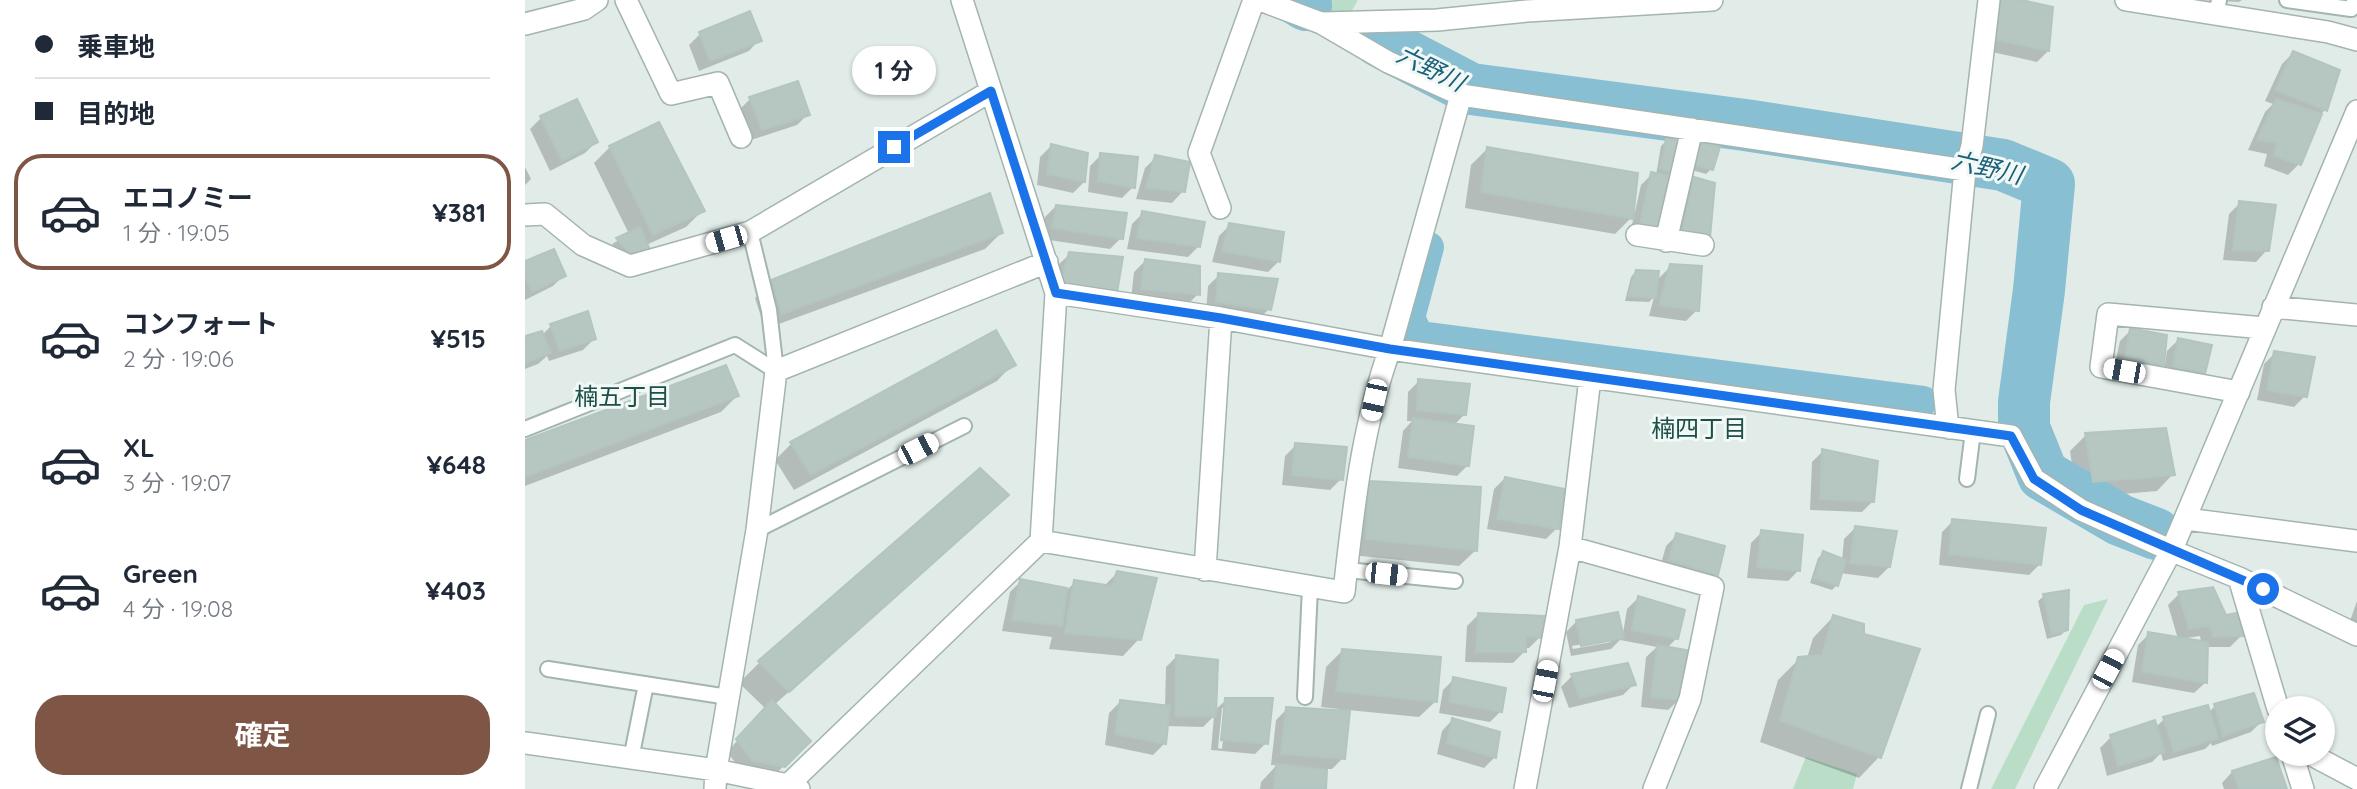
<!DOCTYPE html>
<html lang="ja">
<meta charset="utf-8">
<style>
:root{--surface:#fff;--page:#f6f6f7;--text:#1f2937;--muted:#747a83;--line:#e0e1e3;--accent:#7f5645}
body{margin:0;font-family:Quicksand,"Noto Sans JP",sans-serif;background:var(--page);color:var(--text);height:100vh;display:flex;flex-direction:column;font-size:26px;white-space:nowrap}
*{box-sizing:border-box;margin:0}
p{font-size:23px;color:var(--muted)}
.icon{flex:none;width:38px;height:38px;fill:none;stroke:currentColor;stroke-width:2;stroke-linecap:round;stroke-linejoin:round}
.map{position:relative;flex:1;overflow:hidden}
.side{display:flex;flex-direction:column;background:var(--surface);width:525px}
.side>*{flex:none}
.top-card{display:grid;align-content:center;height:154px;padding:0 35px;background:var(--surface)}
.buttons{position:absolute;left:1740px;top:696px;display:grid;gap:14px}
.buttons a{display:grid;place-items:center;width:70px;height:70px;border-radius:50%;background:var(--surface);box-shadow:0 2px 5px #0004;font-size:35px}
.end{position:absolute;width:32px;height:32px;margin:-16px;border:9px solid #1a73e8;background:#fff;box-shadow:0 0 0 4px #fff}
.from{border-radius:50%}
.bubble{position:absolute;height:49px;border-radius:24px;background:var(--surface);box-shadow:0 2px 5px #0004;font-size:23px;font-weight:700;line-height:49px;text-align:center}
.car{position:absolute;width:21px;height:42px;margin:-21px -10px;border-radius:9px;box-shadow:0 0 5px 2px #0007;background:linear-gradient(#fff 24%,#345 0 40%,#fff 0 76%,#345 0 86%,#fff 0)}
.top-card b{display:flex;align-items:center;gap:24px;height:66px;font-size:26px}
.top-card b+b{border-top:2px solid var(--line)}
.top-card i{width:18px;height:18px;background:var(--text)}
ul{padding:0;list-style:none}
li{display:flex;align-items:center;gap:21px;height:116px;margin:0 14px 10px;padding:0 21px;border:4px solid transparent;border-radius:28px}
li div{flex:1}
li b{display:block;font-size:26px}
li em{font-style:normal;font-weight:700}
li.active{border-color:var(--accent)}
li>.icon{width:63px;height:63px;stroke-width:1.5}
.cta{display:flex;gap:14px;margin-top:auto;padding:14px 35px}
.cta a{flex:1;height:80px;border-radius:28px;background:var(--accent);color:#fff;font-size:28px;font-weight:700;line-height:80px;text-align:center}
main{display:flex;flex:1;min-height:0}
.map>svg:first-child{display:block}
.green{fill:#b9ddc7}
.shadow{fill:#0003;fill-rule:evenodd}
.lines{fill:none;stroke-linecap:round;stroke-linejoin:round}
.canal{stroke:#88bfd2;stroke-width:30}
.river{stroke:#88bfd2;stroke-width:52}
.building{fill:#b6c7c1;stroke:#b3c5c0;stroke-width:2}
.lane-casing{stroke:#a4b4b0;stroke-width:18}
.street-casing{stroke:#a4b4b0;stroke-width:24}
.lane{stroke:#fff;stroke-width:14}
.street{stroke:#fff;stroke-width:21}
.route{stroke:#1a73e8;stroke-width:9}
.labels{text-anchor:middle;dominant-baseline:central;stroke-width:6;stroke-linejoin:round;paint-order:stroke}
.water-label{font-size:24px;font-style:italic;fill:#1a607a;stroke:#f1f8f5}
.neighbourhood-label{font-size:24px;fill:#1d4f48;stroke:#f1f8f5}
</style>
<main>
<section class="side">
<div class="top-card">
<b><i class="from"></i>乗車地</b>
<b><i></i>目的地</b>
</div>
<ul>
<li class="active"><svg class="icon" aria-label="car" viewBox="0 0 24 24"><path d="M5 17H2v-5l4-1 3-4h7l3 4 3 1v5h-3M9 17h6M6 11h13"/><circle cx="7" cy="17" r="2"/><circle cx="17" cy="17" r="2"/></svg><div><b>エコノミー</b><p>1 分 · 19:05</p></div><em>¥381</em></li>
<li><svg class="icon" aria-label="car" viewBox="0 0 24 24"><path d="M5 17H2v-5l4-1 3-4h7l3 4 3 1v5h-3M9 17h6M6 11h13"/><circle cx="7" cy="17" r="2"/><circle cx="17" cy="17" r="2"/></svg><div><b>コンフォート</b><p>2 分 · 19:06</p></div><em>¥515</em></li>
<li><svg class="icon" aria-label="car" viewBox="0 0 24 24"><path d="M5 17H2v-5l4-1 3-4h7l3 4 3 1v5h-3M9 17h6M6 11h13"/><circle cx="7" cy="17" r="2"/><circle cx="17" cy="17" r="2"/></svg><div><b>XL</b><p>3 分 · 19:07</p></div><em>¥648</em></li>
<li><svg class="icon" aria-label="car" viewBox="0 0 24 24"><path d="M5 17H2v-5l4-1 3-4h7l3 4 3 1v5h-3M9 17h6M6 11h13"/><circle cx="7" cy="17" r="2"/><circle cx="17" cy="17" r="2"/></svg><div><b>Green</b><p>4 分 · 19:08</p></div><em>¥403</em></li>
</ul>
<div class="cta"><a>確定</a></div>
</section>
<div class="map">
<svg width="1832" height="789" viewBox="0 0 1832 789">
<rect width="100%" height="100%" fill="#e1ece8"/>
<!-- green -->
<path class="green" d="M775 0H833L820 23Z
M1583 599 1490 789H1466L1559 605Z
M1281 757 1332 774 1328 789H1268Z"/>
<!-- shadow -->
<path class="shadow" d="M1490 0 1523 51 1512 62 1458 50Z
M1673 0H1717L1714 2Z
M224 13 234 40 224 51 174 71 164 45 175 34Z
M1768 53 1800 110 1793 117 1774 164 1763 175 1739 166 1742 154 1723 150 1740 112 1748 104 1740 101 1757 64Z
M225 99 283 114 272 125 226 140 214 110Z
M16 118 71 142 60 153 25 171 5 129Z
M1141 141 1157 142 1133 230 1105 235 1109 215 1090 234 940 208 946 165 962 149 1110 212 1116 185 1127 174 1131 175 1136 146Z
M526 146 559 182 548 193 512 185 515 157Z
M85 147 177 211 161 227 121 245 103 261 87 244 104 234 69 163Z
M1168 148 1186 169 1181 174 1163 169Z
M576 155 608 187 597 198 563 192 565 166Z
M631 157 658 191 647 203 611 199 620 168Z
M0 167 6 179 0 185Z
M1169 179 1184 237 1147 243 1158 190Z
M1715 203 1742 250 1731 262 1698 260 1704 214Z
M531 206 596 238 585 249 517 239 520 217Z
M618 213 674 246 663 257 602 249 607 224Z
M705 225 754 261 743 272 687 262 694 236Z
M476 233 460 249 240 329 230 298 247 282Z
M545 254 596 259 525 296 533 265Z
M620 261 673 294 662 305 606 299 609 272Z
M0 263 39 275 28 286 0 300Z
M1146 266 1172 310 1161 321 1124 316 1129 297 1124 302 1100 301 1106 277 1111 271 1131 281Z
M694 275 744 309 733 320 681 313 683 286Z
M26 326 69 339 58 350 24 361 22 356 13 364 0 369V338L17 335Z
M1606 330 1638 364 1626 376 1589 369 1595 341Z
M470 332 488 364 472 381 269 490 250 460 266 444Z
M1653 340 1678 373 1667 384 1638 377 1642 351Z
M1750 353 1780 396 1769 407 1732 400 1739 364Z
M894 381 940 414 929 425 943 465 932 476 873 468 878 431 887 421H882L883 392Z
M212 396 196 412 0 486V442Z
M1561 435 1648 474 1632 491 1552 498 1545 451Z
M771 445 816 479 805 490 757 485 760 456Z
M1298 451 1348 501 1337 512 1285 510 1287 462Z
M980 478 1032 528 1021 539 962 529 969 489Z
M845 483 951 550 934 566 826 555 829 499Z
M461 516 249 705 283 740 248 777 217 771 202 752 241 709 214 683 235 662Z
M1428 521 1515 564 1504 575 1414 565 1417 532Z
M1330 528 1364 567 1353 578 1315 573 1312 585 1307 590 1285 583 1293 558 1299 553 1317 560 1319 539Z
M1237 532 1274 570 1263 581 1222 578 1226 543Z
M1152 535 1192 574 1181 585 1134 571 1141 546Z
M592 573 614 639 598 656 524 649 527 637 477 631 485 592 496 581 542 590 550 582 579 586Z
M1654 594 1700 617 1716 636 1705 647H1681L1680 683 1669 693 1607 682 1613 645 1624 634 1653 639 1643 605ZM1675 636 1676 643 1655 639Z
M1519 596 1542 629 1536 635 1522 639 1513 601Z
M1113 598 1152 638 1142 648 1155 699 1143 710 1116 707 1121 657 1132 647 1095 640 1086 649 1046 656 1041 632 1052 621 1091 614 1097 639 1102 609ZM1086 639V642L1048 649 1047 646Z
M1832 601V628L1824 624Z
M953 615 1015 637 1004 648H999V652L988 663 940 662 942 626Z
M1308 617 1337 636 1393 650 1354 757 1334 778 1235 742 1253 680 1274 659 1282 658 1288 638Z
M818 650 911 701 894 717 823 710 818 758 807 769H801L799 789H735L736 782 752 765H746L751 720 762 709 814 712V709L796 707 801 667Z
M652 656 689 711 701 700 741 743 730 754 686 750 689 716 678 727 641 726 639 744 628 755 580 745 584 713 595 702 640 708 641 667ZM697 708H701L697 749 693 748Z
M1047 676 1109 684 1098 695 1044 708 1036 687Z
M929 679 976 711 965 722 914 713 918 690Z
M1690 706 1737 721 1726 732 1687 746 1686 743 1680 749 1638 761 1636 753 1627 762 1582 776 1575 748 1586 737 1630 728 1639 719 1683 713Z
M927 720 970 757 959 768 912 754 917 731Z
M1707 772 1760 789H1699L1697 783Z"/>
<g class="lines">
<!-- canal -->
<path class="canal" d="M904 247 885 318 894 336 1398 401"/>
<!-- river -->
<path class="river" d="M773 0 781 5
M854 41 946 89 1220 125 1478 165 1524 184 1514 290 1499 402V428L1518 475 1595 520 1631 534"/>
</g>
<!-- building -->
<path class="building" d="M1473 0H1497L1528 7 1524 51 1468 39Z
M225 11 237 41 185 61 174 32Z
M1768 51 1815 70 1802 111 1750 90Z
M273 81 285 115 237 130 224 97Z
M52 99 73 142 37 161 15 116Z
M1751 99 1797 114 1776 165 1749 156 1752 143 1732 140Z
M134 122 180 211 128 235 84 146Z
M1141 139 1159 140 1151 173 1135 169Z
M1173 141 1195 147 1188 170 1167 164Z
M526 144 563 153 560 182 522 174Z
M962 147 1113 173 1108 219 956 192Z
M575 153 613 157 610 188 573 181Z
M630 155 665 162 660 192 621 188Z
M1126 172 1146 176 1135 231 1115 224Z
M1169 177 1190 183 1185 238 1157 233Z
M465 193 478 233 257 314 246 280Z
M1714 201 1751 205 1744 251 1708 250Z
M531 205 602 213 598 239 527 228Z
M617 211 680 222 675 247 612 238Z
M704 223 759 232 755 262 697 251Z
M115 227 125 250 109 257 91 238Z
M29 249 41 276 7 292 0 275V261Z
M544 252 598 257 592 293 535 285Z
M620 259 675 266V295L616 289Z
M1145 264 1177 266 1174 311 1134 305Z
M1111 270 1134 271 1131 298 1103 296Z
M693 273 753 279 746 310 691 302Z
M63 311 71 339 35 351 25 324Z
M1605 328 1642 335 1639 365 1600 358Z
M471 330 491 365 286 475 265 442Z
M17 331 26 353 0 363V336Z
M1653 338 1687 345 1680 374 1648 366Z
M1749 351 1790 357 1782 397 1742 390Z
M201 365 214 396 0 477V440Z
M893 379 945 384 941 415 892 410Z
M888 418 949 426 944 466 883 457Z
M1641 428 1650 475 1568 482 1560 433Z
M770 443 822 447 818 480 767 475Z
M1297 449 1353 461 1349 502 1295 499Z
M455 468 484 495 264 692 233 661Z
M980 477 1040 489 1034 529 972 519Z
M844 481 956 487 952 551 841 539Z
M1427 519 1521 528 1516 565 1424 554Z
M1330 526 1372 531 1365 567 1325 563Z
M1236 530 1278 535 1275 571 1232 567Z
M1151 533 1200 546 1193 575 1144 560Z
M1298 551 1321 560 1313 586 1289 578Z
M592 571 632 578 616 640 540 633 549 580 587 586Z
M495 579 542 588 537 626 487 620Z
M1688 587 1701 615 1712 613 1718 636 1688 637 1685 626 1664 629 1653 592Z
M1544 590 1543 630 1527 635 1518 594Z
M1113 596 1160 610 1153 639 1107 630Z
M1093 612 1099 638 1056 646 1051 620Z
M953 613 1019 616 1016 638 1001 636V652H951Z
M1308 615 1339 624V634L1395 649 1356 758 1255 721 1273 657 1297 655Z
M1623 632 1683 642 1682 683 1617 672Z
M1132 645 1162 650 1156 700 1126 697Z
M817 649 916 657 912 702 811 691Z
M651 655 693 660 691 717 650 716Z
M1103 663 1111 685 1055 698 1046 674Z
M928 677 981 688 977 712 924 702Z
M1729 693 1739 722 1698 736 1689 704Z
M700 698H748L743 744 696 740Z
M247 700 286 741 260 767 228 761 211 739Z
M595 700 645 706 641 744 590 734Z
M1683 705 1693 738 1649 752 1638 717Z
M761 707 825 711 820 759 756 754Z
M927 718 975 732 971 758 922 743Z
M1630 720 1640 752 1593 766 1585 735Z
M1751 757 1762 789H1714L1707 771Z
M751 764 802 770 801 789H749Z"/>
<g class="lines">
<defs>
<path id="lane" d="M1762 0 1826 9 1830 0
M1691 14 1694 0
M225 232 244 310 251 371
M0 429 210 345 251 371
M1442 479 1448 431
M232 530 439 426
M822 570 930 581
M23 669 203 697
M780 697 785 587
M106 759 121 684
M1444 789 1463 714"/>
<path id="street" d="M101 0 146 94 193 83 216 137
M1601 0 1803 32 1832 40
M798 23 912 20 1002 11 1187 0
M0 24 59 9 72 0
M936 95 1440 170
M695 208 674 153 729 0
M0 215 20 214 58 245 105 266 225 232 466 91
M1112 235 1178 245
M1141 241 1167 129
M531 293 696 318 865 349 1486 436 1509 479 1556 510 1645 550 1714 578 1832 635
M1748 307 1832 315
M1714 392 1576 367 1583 314 1739 328
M1423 428 1419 390 1440 170 1447 146 1464 0
M1661 519 1832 541
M516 541 819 592C828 511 837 426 865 349L936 95 863 62 796 23 735 0
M1045 547 1188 587 1165 699 1129 789
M680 570 696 318
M1714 578 1753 709
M0 743 191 770 263 785 274 789
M1767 754 1778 789
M1785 754 1832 779
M263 785 516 541 531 293 437 0
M190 789 191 770 232 530 251 371 522 262
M1000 789 1045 547 1065 378
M1520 789 1648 547 1832 111"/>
</defs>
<!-- lane casing -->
<use href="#lane" class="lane-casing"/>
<!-- street casing -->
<use href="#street" class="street-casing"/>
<!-- lane -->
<use href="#lane" class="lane"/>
<!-- street -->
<use href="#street" class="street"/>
</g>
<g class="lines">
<!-- route -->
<path class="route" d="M369 147 466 91 531 293 696 318 865 349 1486 436 1509 479 1556 510 1738 589"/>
</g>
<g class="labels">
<!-- water labels -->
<g class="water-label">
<text transform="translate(906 68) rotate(26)">六野川</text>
<text transform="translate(1462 167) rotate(13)">六野川</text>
</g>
<!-- neighbourhood labels -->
<g class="neighbourhood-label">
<text x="97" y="396">楠五丁目</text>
<text x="1174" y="428">楠四丁目</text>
</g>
</g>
</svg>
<div class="buttons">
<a><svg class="icon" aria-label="layers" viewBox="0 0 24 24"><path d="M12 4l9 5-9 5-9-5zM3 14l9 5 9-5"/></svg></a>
</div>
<i class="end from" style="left:1738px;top:589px"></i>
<i class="end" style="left:369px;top:147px"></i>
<div class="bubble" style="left:327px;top:46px;width:84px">1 分</div>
<i class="car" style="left:201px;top:239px;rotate:254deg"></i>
<i class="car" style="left:1599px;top:371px;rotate:280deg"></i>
<i class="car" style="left:849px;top:400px;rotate:192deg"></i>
<i class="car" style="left:393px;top:449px;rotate:63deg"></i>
<i class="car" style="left:861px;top:574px;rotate:96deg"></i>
<i class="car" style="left:1583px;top:669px;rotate:28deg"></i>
<i class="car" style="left:1020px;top:681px;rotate:11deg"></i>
</div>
</main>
